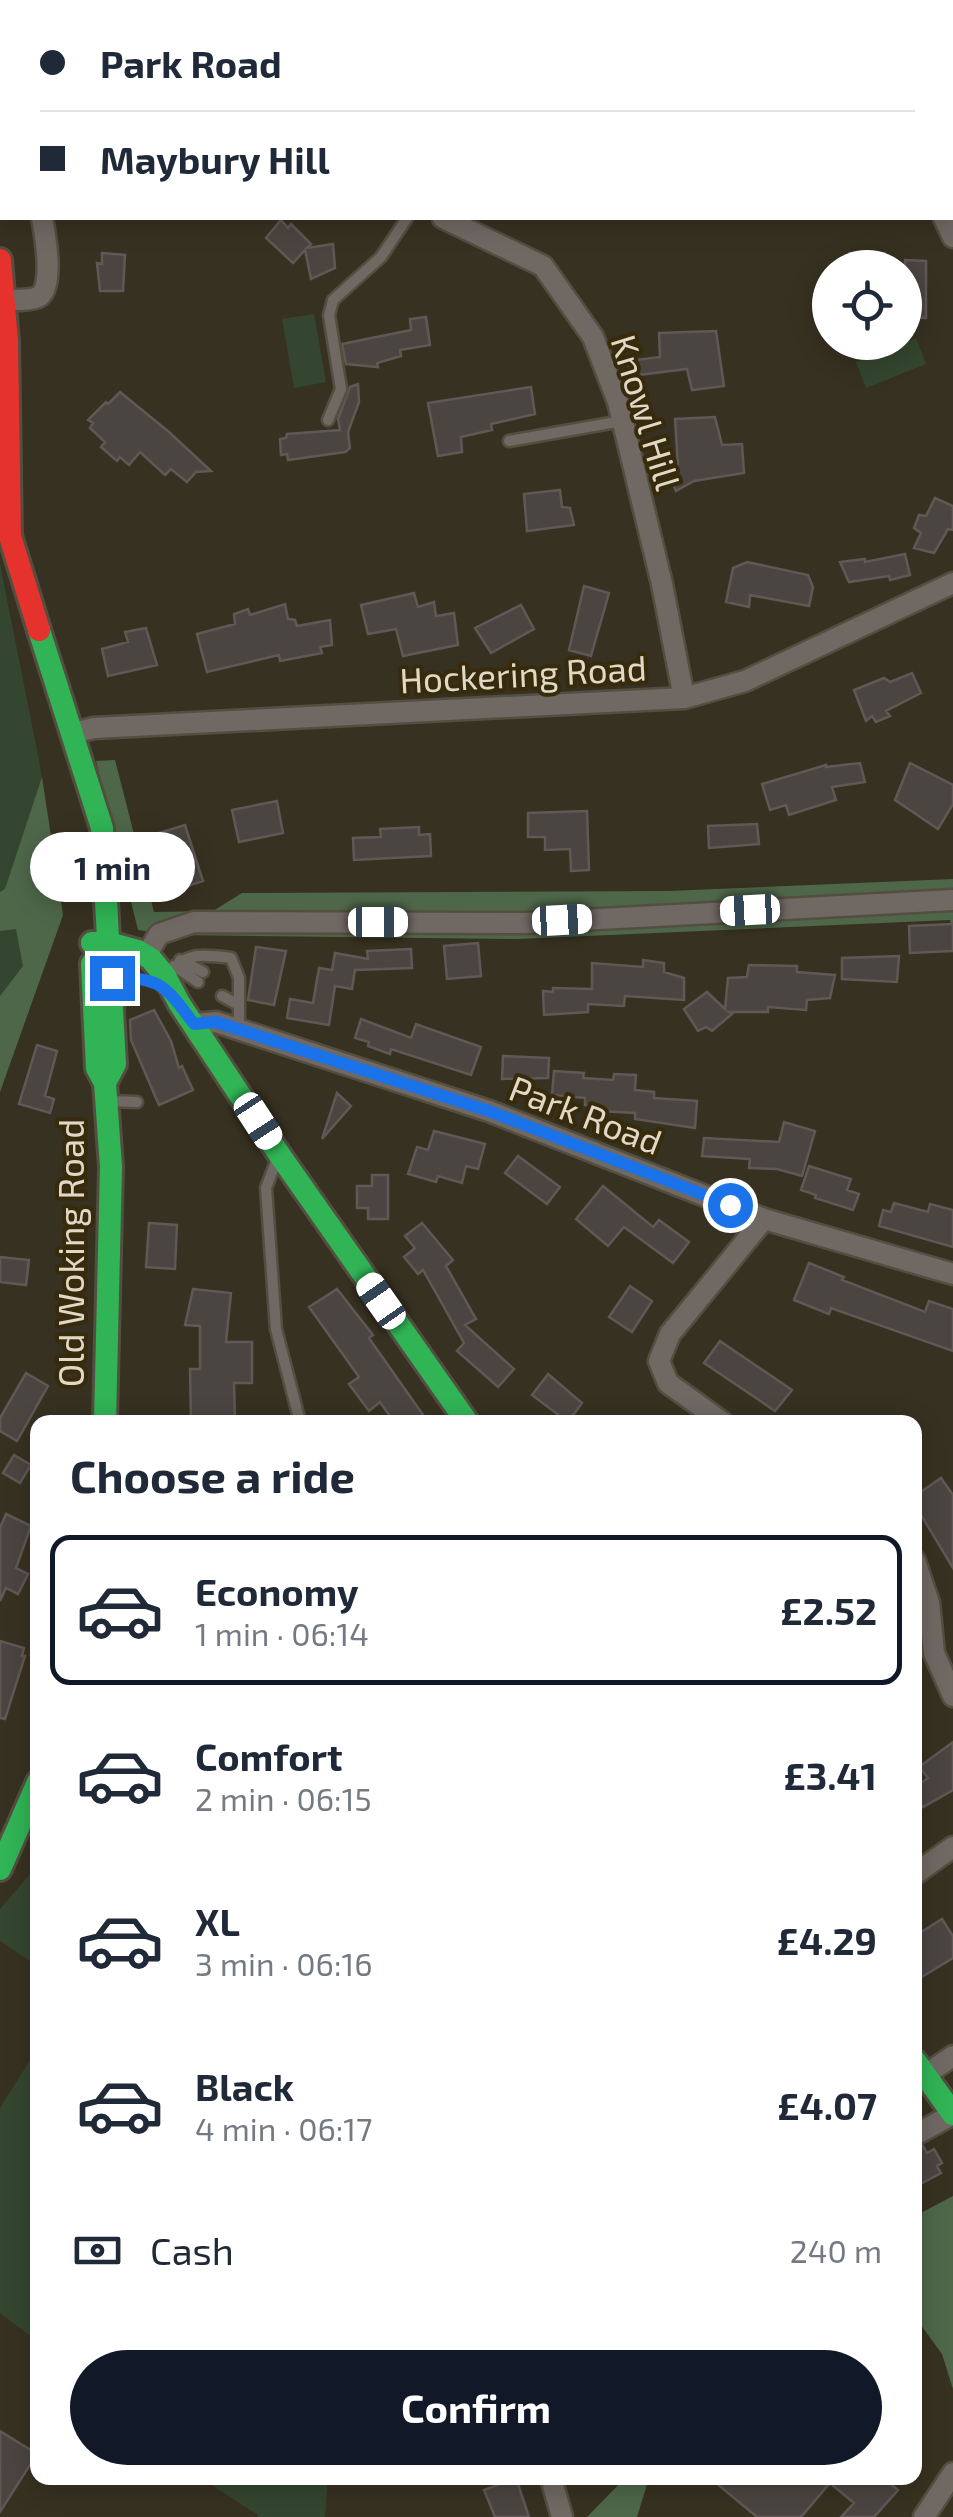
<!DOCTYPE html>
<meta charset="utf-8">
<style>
:root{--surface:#fff;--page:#f6f6f7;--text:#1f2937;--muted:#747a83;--line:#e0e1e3;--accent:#111827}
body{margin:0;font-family:"Exo 2",sans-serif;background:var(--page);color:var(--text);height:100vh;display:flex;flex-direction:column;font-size:38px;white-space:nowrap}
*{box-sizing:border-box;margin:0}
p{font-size:32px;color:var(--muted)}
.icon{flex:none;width:55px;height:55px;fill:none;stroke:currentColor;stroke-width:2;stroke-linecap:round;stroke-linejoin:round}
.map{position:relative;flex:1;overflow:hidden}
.drawer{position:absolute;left:30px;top:1415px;width:892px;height:1070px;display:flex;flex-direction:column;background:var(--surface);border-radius:20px;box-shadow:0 5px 25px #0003}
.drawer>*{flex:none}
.banner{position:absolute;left:0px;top:0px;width:955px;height:220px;box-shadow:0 5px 25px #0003;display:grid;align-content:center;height:220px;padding:0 40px;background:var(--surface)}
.fabs{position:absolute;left:812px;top:250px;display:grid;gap:20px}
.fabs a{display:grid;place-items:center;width:110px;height:110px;border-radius:50%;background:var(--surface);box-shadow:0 5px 25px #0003;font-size:50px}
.end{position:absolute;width:45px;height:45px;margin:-22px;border:12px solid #1a73e8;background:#fff;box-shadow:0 0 0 5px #fff}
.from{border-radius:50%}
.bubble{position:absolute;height:70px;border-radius:35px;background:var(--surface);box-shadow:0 5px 25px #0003;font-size:32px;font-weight:700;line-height:70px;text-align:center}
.car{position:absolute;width:30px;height:60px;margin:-30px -15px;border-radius:12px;box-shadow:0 0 8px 2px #0007;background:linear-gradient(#fff 24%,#345 0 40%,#fff 0 76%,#345 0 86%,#fff 0)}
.banner b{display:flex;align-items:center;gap:35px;height:95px;font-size:38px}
.banner b+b{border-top:2px solid var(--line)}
.banner i{width:25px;height:25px;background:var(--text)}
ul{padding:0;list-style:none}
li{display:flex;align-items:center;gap:30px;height:150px;margin:0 20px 15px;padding:0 20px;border:5px solid transparent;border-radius:20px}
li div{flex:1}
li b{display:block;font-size:38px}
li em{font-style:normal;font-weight:700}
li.active{border-color:var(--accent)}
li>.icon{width:90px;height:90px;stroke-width:1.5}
h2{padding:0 40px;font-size:45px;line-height:120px}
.pay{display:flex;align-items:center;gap:25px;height:110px;padding:0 40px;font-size:38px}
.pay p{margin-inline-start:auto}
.primary-button{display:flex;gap:20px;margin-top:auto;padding:20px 40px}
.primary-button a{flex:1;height:115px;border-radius:60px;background:var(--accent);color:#fff;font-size:40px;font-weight:700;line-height:115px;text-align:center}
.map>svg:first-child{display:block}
.green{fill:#34462f}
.forest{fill:#4e6749}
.building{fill:#4b4541;stroke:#5f5855;stroke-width:2.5}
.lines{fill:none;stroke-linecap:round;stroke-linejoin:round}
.lane-casing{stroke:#544e41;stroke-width:15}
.street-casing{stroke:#544e41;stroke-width:25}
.fast-casing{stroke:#544e41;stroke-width:28}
.jam-casing{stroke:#544e41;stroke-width:28}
.lane{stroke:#706863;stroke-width:10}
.street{stroke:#706863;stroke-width:20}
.fast{stroke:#30b455;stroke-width:22}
.jam{stroke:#e5322d;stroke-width:22}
.route{stroke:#1a73e8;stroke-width:12}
.labels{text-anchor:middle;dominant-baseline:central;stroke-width:8;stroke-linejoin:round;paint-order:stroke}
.street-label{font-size:35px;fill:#e0d9c8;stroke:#372b0c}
</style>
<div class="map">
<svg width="953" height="2517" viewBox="0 0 953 2517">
<rect width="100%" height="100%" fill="#373121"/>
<!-- green -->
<path class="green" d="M314 314 326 382 294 388 282 319Z
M916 338 926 364 866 388 856 362Z
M0 564 39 760 63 915 0 1092Z
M37 1866V1966L0 1941V1909Z
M37 2049V2341L0 2313V2108Z
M201 2478H328L325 2517H257L258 2515Z"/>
<!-- forest -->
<path class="forest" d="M115 760 154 912 213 911 242 893 669 891 953 879V938L950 920 518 939 174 935 138 930 96 761Z
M42 777 63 915 0 1092V996L23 966 16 929 0 931V892L5 889Z
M953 2196V2389L942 2354 915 2317V2216Z
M625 2478H649L637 2517H587Z"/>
<!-- building -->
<path class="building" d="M281 220 288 228 291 224 311 244 307 248 333 244 335 268 311 279 305 250 293 263 266 238Z
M102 253 125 255 123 291H100L97 263 102 264Z
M905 260 926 261V318L905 317Z
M426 317 430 345 400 350 401 356 377 363 378 367 346 364 342 344 411 330 410 319Z
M716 331 724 386 692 390 687 369 630 376 628 361 660 357 659 333Z
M358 384 359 402 348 432 350 448 345 452 288 460 287 454 281 455 280 439 286 438 287 434 340 430 338 419 350 387Z
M531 387 535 414 491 424 492 430 461 437 462 452 438 456 428 403Z
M120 392 169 432 211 471 196 472 187 482 171 469 165 475 140 452 129 465 120 457 117 461 101 447 105 442 90 428 93 423 88 420 106 402 108 404Z
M715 417 722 445 742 444 744 473 694 481 676 491 668 472 678 467 675 419Z
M560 490 562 507 570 508 574 525 527 531 524 494Z
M935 498 953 506V530L948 529 934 553 914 548 921 533 914 528 919 515 926 516Z
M905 554 910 575 890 580 889 576 849 582 840 562 865 559V562Z
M747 562 808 575 813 587 809 606 750 595 749 607 726 602 733 568Z
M584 586 609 593 591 656 569 650Z
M414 593 418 607 434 602 436 616 454 613 458 645 403 656 396 629 368 634 361 605Z
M285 604 288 619 295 620 297 626 330 620 332 645 320 647 322 653 280 661 279 655 207 672 197 634 235 624 234 614 248 609 250 615Z
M521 605 534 629 491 653 475 628Z
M146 628 157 665 108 676 102 649 128 642 125 632Z
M912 673 921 693 886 711 890 716 876 722 872 716 866 721 854 690 884 678 890 682Z
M860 763 865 782 832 787 836 800 789 815 786 805 770 810 762 784 826 765V767Z
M910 763 953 785V804L938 829 895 800Z
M277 801 283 833 239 842 232 810Z
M587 811 589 870 571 871 570 849 545 850V837H528V813Z
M757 824 759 844 709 848 708 826Z
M185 825 203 881 176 890 165 858 150 863 142 838Z
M419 827V835L430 834 431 856 354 860 353 838 381 837 380 829Z
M953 924V951L910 953 909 926Z
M478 943 481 976 447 979 444 946Z
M256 947 286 951 274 1005 248 1000Z
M411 949 412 968 355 970 352 989 335 986 329 1025 287 1018 290 999 313 1003 319 968 332 970 335 953 368 959 367 951Z
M899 956 897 982 842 979V958Z
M643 960 664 963V972L684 978V1000L625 996 624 1006 588 1004V1012L544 1015 543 991 553 992V988L592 989V963L643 967Z
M749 965 797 966V972L835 975 830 998 807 1000 806 1010 768 1007V1012H729L732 1014 712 1031 706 1027 698 1031 684 1009 707 992 725 1009 728 978 747 977Z
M154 1010 171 1041 179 1068 182 1066 193 1090 159 1105 131 1040 130 1020Z
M361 1019 411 1038 416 1024 481 1047 471 1075 391 1049 390 1054 368 1046 369 1042 355 1038Z
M37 1045 57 1051 45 1096 54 1099 50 1113 19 1104Z
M503 1056 549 1058 548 1078 502 1079Z
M554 1071 584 1073 583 1078 613 1080 614 1074 636 1075 635 1090 654 1092V1098L697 1101 695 1128 635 1119V1113L599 1111V1106L585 1105V1098L552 1095Z
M337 1093 351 1106 322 1139Z
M784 1122 815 1131 802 1176 777 1169 749 1168 750 1159 702 1156 704 1138 779 1142Z
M434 1131 485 1144 478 1169 466 1166 462 1183 438 1176 436 1182 408 1174 417 1147 428 1150Z
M518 1156 560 1187 547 1204 505 1173Z
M809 1166 851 1179 847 1190 859 1194 853 1210 815 1198 816 1195 801 1190Z
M372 1175H388V1219H368V1208H357V1186H372Z
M603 1186 653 1227 659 1220 689 1242 673 1263 624 1227 608 1246 576 1219Z
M894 1203 928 1212 930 1204 953 1210V1247L879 1226 883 1210 891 1212Z
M149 1223 177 1225 175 1269 146 1267Z
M422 1223 453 1260 446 1266 476 1319 465 1325 514 1369 498 1387 457 1351 464 1343 423 1270 418 1274 404 1257 415 1248 405 1236Z
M0 1257 29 1260 26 1285 0 1282Z
M809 1263 844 1277 842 1280 925 1312 929 1301 953 1309V1351L831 1308 829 1314 794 1300Z
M630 1286 652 1301 632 1332 609 1317Z
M193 1289 231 1293 226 1342H252V1383H234L235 1422H191L190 1369H200V1326L185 1325Z
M337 1289 373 1335 369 1338 428 1422H394L380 1402 369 1411 349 1384 359 1377 309 1307Z
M720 1341 792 1390 775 1411 704 1363Z
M26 1373 48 1386 17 1441 0 1431V1418Z
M548 1374 582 1403 568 1422 532 1395Z
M14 1455 31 1465 20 1483 3 1473Z
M941 1478 953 1495V1568L915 1505V1496Z
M6 1514 31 1526 16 1568 28 1574 18 1594 6 1588 0 1601V1528Z
M0 1641 24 1648 22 1656H25L5 1719 0 1718Z
M953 1742V1790L923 1807 915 1796V1787L928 1778 919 1767Z
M942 1919 953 1936V1958L915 1981V1936Z
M923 2146 927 2153 934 2149 942 2163 937 2166 941 2173 915 2187V2149Z
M0 2431 37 2454 0 2512Z
M516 2478 529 2517H495L484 2490Z
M710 2478H884L898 2490 874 2517H841L854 2503 830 2483 801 2517H757Z"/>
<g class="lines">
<defs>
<path id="lane" d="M328 420 341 389 329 315 333 300 381 257 407 218
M509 441 622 421
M180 960 203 972
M174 966 198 982
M167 974C187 952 203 954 231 958L239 978V1028
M222 996 239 1005
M108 1101 137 1102
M277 1159 266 1188 276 1329 300 1422"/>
<path id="street" d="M336 0V2
M832 0 833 2
M443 218 543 266 593 337 618 402 662 584 684 698
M944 218 953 237
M5 300C14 300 29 301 38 297 55 289 45 234 42 218
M73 733 94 728 684 698 745 681 953 583
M146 956 159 934 194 922 525 923 953 900
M195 1024 216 1022 489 1111 764 1219 953 1274
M722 1422 668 1383 659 1361 670 1334 764 1219
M915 1561 929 1603 934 1653 953 1696
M915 1874 953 1847
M925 2075 953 2056
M915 2135 953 2114
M551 2478 562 2517
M924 2517 953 2473"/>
<path id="fast" d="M39 630 102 828 115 1064 105 1083
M92 943H109L138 951 151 959 165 976 179 1003 279 1154 467 1422
M92 964 97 1068 105 1083 111 1167 105 1422
M0 1869 38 1782
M915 2061 953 2114"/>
<path id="jam" d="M0 260 7 341 10 536 39 630"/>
</defs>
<!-- lane casing -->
<use href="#lane" class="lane-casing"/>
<!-- street casing -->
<use href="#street" class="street-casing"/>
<!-- fast casing -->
<use href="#fast" class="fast-casing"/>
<!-- jam casing -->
<use href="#jam" class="jam-casing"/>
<!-- lane -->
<use href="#lane" class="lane"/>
<!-- street -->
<use href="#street" class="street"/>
<!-- fast -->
<use href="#fast" class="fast"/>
<!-- jam -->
<use href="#jam" class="jam"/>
</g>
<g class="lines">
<!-- route -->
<path class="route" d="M112 978C161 976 167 988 194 1024L216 1022 489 1111 730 1205"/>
</g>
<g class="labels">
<!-- street labels -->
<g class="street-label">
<text transform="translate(647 412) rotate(73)">Knowl Hill</text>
<text transform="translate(523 673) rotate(-3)">Hockering Road</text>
<text transform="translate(586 1114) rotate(21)">Park Road</text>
<text transform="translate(70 1253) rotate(-90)">Old Woking Road</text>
</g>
</g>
</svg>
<div class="fabs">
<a><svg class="icon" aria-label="locate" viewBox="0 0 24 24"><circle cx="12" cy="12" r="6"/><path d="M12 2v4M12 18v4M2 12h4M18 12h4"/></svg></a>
</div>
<i class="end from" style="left:730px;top:1205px"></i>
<i class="end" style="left:112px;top:978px"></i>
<div class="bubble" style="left:30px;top:832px;width:165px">1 min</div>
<i class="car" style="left:750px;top:910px;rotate:267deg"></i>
<i class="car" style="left:562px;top:920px;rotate:87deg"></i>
<i class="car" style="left:378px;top:922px;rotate:90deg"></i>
<i class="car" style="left:258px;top:1121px;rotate:147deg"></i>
<i class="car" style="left:381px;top:1301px;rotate:325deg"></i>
<div class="banner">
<b><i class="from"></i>Park Road</b>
<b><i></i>Maybury Hill</b>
</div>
<section class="drawer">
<h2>Choose a ride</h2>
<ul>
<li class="active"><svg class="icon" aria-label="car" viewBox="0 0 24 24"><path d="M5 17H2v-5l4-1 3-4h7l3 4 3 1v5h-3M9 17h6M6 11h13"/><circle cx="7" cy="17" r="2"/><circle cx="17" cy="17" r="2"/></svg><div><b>Economy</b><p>1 min · 06:14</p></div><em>£2.52</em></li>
<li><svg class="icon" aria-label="car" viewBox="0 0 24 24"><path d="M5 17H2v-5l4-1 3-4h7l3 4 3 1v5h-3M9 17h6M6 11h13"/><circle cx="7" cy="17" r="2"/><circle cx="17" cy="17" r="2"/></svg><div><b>Comfort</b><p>2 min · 06:15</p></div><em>£3.41</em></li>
<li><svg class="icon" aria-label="car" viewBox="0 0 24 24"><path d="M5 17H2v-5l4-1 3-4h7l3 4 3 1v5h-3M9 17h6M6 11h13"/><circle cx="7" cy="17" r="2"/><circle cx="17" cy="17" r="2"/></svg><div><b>XL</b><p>3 min · 06:16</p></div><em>£4.29</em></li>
<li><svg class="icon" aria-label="car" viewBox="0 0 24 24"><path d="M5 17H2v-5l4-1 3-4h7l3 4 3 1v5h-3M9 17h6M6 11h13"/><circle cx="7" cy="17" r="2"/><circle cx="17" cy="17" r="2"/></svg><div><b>Black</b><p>4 min · 06:17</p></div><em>£4.07</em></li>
</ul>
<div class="pay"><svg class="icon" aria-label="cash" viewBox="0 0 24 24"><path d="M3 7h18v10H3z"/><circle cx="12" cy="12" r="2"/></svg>Cash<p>240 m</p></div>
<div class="primary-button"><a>Confirm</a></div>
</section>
</div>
